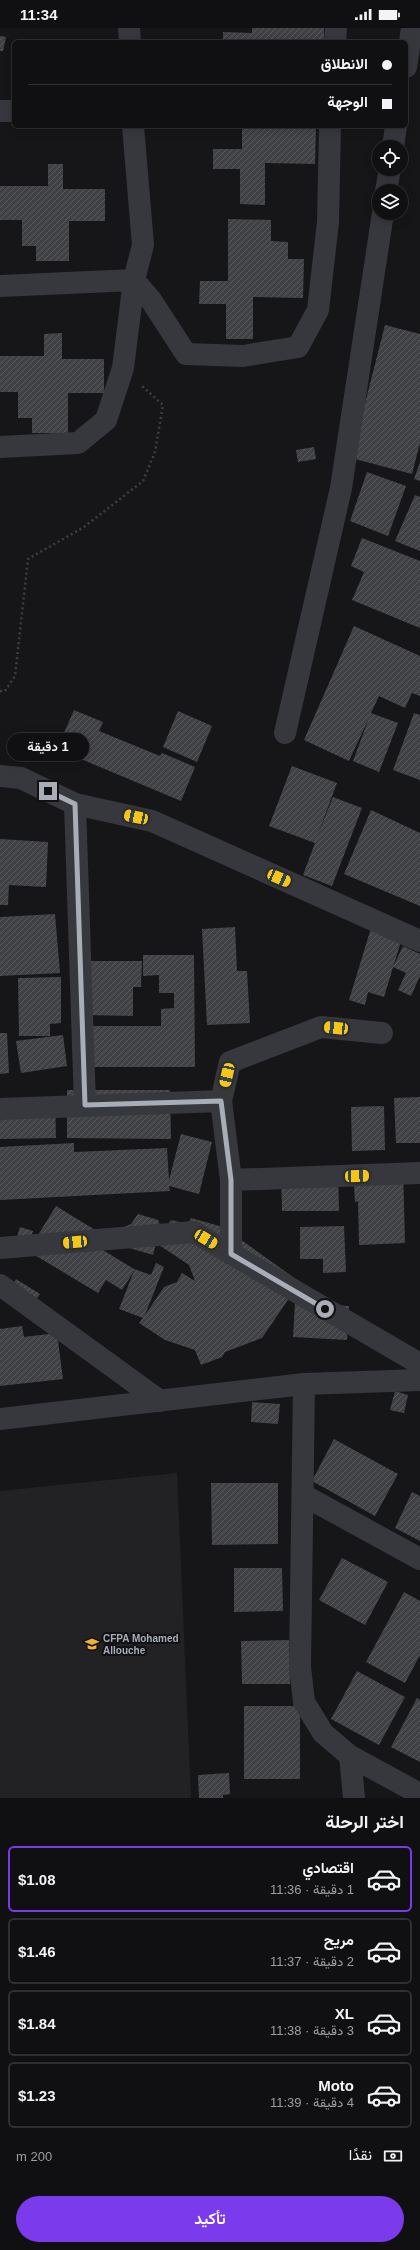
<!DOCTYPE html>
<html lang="ar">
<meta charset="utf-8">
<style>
:root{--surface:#101012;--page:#1e1e20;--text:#f1f3f6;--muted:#9c9d9f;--line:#303032;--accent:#7c3aed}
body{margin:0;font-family:Helvetica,Vazirmatn,sans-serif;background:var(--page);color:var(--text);direction:rtl;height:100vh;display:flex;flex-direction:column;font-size:15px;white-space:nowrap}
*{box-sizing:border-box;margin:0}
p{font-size:13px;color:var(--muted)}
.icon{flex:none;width:22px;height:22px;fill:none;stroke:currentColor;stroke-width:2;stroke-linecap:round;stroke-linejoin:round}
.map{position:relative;height:1770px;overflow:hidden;direction:ltr}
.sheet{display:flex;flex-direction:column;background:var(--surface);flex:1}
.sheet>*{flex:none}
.banner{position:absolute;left:12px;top:12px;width:396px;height:88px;border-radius:6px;box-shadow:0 2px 10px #0003,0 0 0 1px var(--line);direction:rtl;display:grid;align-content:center;height:88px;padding:0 16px;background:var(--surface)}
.fabs{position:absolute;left:372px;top:112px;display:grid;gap:8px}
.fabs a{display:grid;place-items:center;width:36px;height:36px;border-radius:50%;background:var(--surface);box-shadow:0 2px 10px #0003,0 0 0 1px var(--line);font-size:20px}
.end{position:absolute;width:18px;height:18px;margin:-9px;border:5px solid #a8adb8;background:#111;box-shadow:0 0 0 2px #111}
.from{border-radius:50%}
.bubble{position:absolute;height:28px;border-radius:14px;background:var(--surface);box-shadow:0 2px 10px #0003,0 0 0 1px var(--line);font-size:13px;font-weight:600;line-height:28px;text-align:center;direction:rtl}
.car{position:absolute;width:12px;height:24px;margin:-12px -6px;border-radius:5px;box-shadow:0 0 3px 1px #0007;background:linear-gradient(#f5c518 24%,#345 0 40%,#f5c518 0 76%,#345 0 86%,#f5c518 0)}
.banner b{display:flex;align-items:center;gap:14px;height:38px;font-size:15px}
.banner b+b{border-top:1px solid var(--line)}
.banner i{width:10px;height:10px;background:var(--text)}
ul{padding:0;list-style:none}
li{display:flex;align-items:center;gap:12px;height:66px;margin:0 8px 6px;padding:0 8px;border:2px solid var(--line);border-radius:6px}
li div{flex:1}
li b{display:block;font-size:15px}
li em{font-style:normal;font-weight:600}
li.on{border-color:var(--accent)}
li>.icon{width:36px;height:36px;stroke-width:1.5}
h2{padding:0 16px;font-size:18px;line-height:48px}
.pay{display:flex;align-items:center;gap:10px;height:44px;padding:0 16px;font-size:15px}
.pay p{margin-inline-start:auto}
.primary-button{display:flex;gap:8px;margin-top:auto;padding:8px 16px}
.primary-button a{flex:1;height:46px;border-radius:24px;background:var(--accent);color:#fff;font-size:16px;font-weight:600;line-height:46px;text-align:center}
.status{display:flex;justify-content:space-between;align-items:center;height:28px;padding:0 20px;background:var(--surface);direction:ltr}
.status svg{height:11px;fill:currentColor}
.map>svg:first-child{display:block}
.built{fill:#222225}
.building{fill:url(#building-hatch)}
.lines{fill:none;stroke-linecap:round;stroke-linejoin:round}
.path{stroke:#3d3f44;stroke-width:2.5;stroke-dasharray:2 3;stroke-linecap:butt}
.minor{stroke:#37383d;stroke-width:22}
.route{stroke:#a8adb8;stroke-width:5}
.labels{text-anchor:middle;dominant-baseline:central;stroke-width:4;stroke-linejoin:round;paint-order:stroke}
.poi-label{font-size:10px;font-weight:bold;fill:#a8adb8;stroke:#111113;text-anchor:start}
</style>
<div class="status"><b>11:34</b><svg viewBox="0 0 49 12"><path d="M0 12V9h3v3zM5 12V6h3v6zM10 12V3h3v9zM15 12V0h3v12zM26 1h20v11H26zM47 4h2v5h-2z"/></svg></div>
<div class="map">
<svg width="420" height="1770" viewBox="0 0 420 1770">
<defs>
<pattern id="building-hatch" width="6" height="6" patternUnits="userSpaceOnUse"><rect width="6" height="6" fill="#404145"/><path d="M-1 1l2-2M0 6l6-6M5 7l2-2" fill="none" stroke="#595a5e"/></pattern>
</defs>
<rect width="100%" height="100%" fill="#161618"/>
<!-- built -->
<path class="built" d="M177 1445 191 1770H0V1463Z"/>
<!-- building -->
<path class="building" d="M252 0H324V14H223V4L252 5Z
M0 8 6 9 3 23H0Z
M242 98 316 99 315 136 265 135V177L240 176V141H213V121H242Z
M48 136H63V161H105V193H69V233H36V218H22V192H0V158H48Z
M228 191 271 192V213L288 214V231H304L303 270 253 269V311H226V276H199L200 253H228Z
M385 297 420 306V415L412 446 351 430Z
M62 305V331H104V365H68V405H32V390H18V364H0V328H44V306Z
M314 419 316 431 298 434 296 422Z
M420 434V453L414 451Z
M367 444 406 458 388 508 350 493Z
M415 467 420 469V523L395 513Z
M362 510 420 533V600L352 572 364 544 351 538Z
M354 598 420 628V668L412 665 405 680 379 668 371 685 398 695 379 744 353 733 369 690 349 733 304 712Z
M74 682 103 694 99 703 160 728 162 725 195 739 181 773 57 721Z
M178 683 212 698 197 734 163 719Z
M414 685 420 687V752L393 742Z
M292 738 337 755 317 809 333 769 362 780 332 858 303 847 315 815 269 798Z
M371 782 420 805V878L344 846Z
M0 811 48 814 46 859 9 857 8 877H0Z
M55 886 60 945 0 948V889Z
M235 899 237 943H247L250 995 207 997 202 901Z
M371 900 402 910 384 969 368 964 365 977 349 972Z
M403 918 420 926V948L411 968 398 962 406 945 393 939Z
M143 927H194L195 1039H89L88 998H161V981L174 980V965H159V947L143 948Z
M86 933H142L141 959H133V988L85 987Z
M61 949V995L50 996V1008H19L18 950Z
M0 1005H7L9 1045 0 1046Z
M63 1007 67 1038 21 1045 16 1013Z
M67 1062H170L171 1111 67 1110Z
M420 1069V1115H396L394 1070Z
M55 1070 56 1110 0 1111V1072Z
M384 1078 385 1122 352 1123 351 1079Z
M181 1106 212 1114 199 1166 169 1158 170 1163 0 1172V1119L74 1115V1124L167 1120 169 1152Z
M403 1140 405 1215 359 1217 358 1173 355 1174 353 1142Z
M338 1142 339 1183H282L281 1143Z
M56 1178 100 1205 93 1216 134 1241 151 1247 156 1235 164 1239 145 1287 164 1259 177 1254 182 1245 195 1253 189 1237 156 1215 153 1227 109 1214 112 1204 131 1196 138 1186 158 1192 163 1204 171 1192 188 1196 191 1190 223 1199 300 1254 262 1310 225 1324 222 1329 201 1337 195 1322 165 1312 139 1295 143 1290 119 1281 134 1243 122 1262 106 1252 98 1265 28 1223Z
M344 1198 346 1244 323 1245V1231H300V1199Z
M20 1199 33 1203 27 1220 15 1216Z
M16 1251 40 1266 35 1274 11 1260Z
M295 1275 349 1278 347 1312 293 1309Z
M22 1298 24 1309 57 1305 63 1351 0 1358V1301Z
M395 1363 408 1367 404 1385 390 1382Z
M252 1374 280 1376 278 1396 251 1394Z
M334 1411 398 1446 375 1488 312 1453Z
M211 1455H278V1516L212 1517Z
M412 1464 420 1468V1513L395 1500Z
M342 1530 388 1554 365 1597 319 1572Z
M234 1540H282L283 1583 234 1584Z
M404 1564 420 1573V1627L405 1655 366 1634Z
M289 1612 290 1656H242L241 1613Z
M357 1643 405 1669 379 1717 331 1691Z
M417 1670 420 1672V1734L391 1719Z
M244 1678H300V1751H244Z
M229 1745 230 1766 223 1767V1770H199L198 1747Z"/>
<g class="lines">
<!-- path -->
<path class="path" d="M0 663H5L15 648 28 531 84 499 143 453 155 424 163 377 142 358"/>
<!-- minor -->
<path class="minor" d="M129 0 130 14
M335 14 336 0
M406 39 412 0
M0 83H14
M393 119 396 98
M386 163 390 141
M0 258 134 252 151 272 186 326 243 328 298 319 318 282 328 194 330 98
M0 419 78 415 106 392 123 340 134 252 143 217 133 98
M285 705 341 460 383 185
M0 748 21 750 75 776 152 793 420 913
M75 776 85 1077
M221 1073 230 1034 321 999 382 1005
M0 1081 221 1073 231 1152V1226
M231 1152 420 1145
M0 1220 194 1204 420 1336
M0 1257 160 1373
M304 1356 300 1639 304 1674 323 1705 350 1728 354 1770
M0 1391 304 1356 420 1352
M303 1467 420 1531
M350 1728 420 1766"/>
</g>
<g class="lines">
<!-- route -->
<path class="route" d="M48 763 75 776 85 1077 221 1073 231 1152V1226L325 1281"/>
</g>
<!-- icons -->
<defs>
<symbol id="university-bare" viewBox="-9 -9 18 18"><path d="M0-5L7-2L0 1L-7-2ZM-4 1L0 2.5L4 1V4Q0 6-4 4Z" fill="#f2b134" stroke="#111113" stroke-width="2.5" paint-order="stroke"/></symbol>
</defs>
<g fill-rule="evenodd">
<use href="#university-bare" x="82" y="1606" width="20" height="20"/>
</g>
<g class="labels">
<!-- poi labels -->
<g class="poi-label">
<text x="103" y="1610">CFPA Mohamed<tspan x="103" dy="12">Allouche</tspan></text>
</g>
</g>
</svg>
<div class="fabs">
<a><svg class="icon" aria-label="locate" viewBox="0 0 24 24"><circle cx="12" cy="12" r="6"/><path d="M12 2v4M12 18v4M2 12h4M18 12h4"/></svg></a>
<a><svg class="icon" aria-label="layers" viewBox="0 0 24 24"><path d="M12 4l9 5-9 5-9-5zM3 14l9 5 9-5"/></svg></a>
</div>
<i class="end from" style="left:325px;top:1281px"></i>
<i class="end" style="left:48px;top:763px"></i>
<div class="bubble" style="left:7px;top:705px;width:82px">1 دقيقة</div>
<i class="car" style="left:136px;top:789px;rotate:282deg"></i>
<i class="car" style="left:279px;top:850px;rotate:114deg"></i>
<i class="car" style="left:336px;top:1000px;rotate:276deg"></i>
<i class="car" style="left:227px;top:1047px;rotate:193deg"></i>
<i class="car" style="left:357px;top:1148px;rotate:88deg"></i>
<i class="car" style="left:206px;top:1211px;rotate:121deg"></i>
<i class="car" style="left:75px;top:1214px;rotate:265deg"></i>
<div class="banner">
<b><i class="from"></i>الانطلاق</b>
<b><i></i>الوجهة</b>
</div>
</div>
<section class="sheet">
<h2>اختر الرحلة</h2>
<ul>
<li class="on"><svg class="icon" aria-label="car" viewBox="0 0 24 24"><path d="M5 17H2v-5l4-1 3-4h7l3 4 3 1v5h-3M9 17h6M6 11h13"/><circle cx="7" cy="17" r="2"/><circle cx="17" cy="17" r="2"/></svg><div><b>اقتصادي</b><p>1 دقيقة · 11:36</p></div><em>$1.08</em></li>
<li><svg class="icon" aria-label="car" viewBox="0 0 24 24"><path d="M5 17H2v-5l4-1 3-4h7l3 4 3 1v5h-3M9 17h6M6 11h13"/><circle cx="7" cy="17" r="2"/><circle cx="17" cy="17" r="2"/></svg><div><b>مريح</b><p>2 دقيقة · 11:37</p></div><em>$1.46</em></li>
<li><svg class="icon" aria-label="car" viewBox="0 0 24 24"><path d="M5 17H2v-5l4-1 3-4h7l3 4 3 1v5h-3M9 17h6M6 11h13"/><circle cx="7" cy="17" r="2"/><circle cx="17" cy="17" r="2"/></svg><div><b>XL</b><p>3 دقيقة · 11:38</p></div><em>$1.84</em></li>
<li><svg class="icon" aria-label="car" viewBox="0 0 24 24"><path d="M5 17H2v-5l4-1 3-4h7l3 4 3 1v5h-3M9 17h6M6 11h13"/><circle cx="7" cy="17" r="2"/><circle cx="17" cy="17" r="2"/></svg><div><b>Moto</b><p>4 دقيقة · 11:39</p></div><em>$1.23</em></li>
</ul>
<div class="pay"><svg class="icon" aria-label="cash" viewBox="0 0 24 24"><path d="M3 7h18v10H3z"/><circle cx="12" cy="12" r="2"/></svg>نقدًا<p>200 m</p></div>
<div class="primary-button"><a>تأكيد</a></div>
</section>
